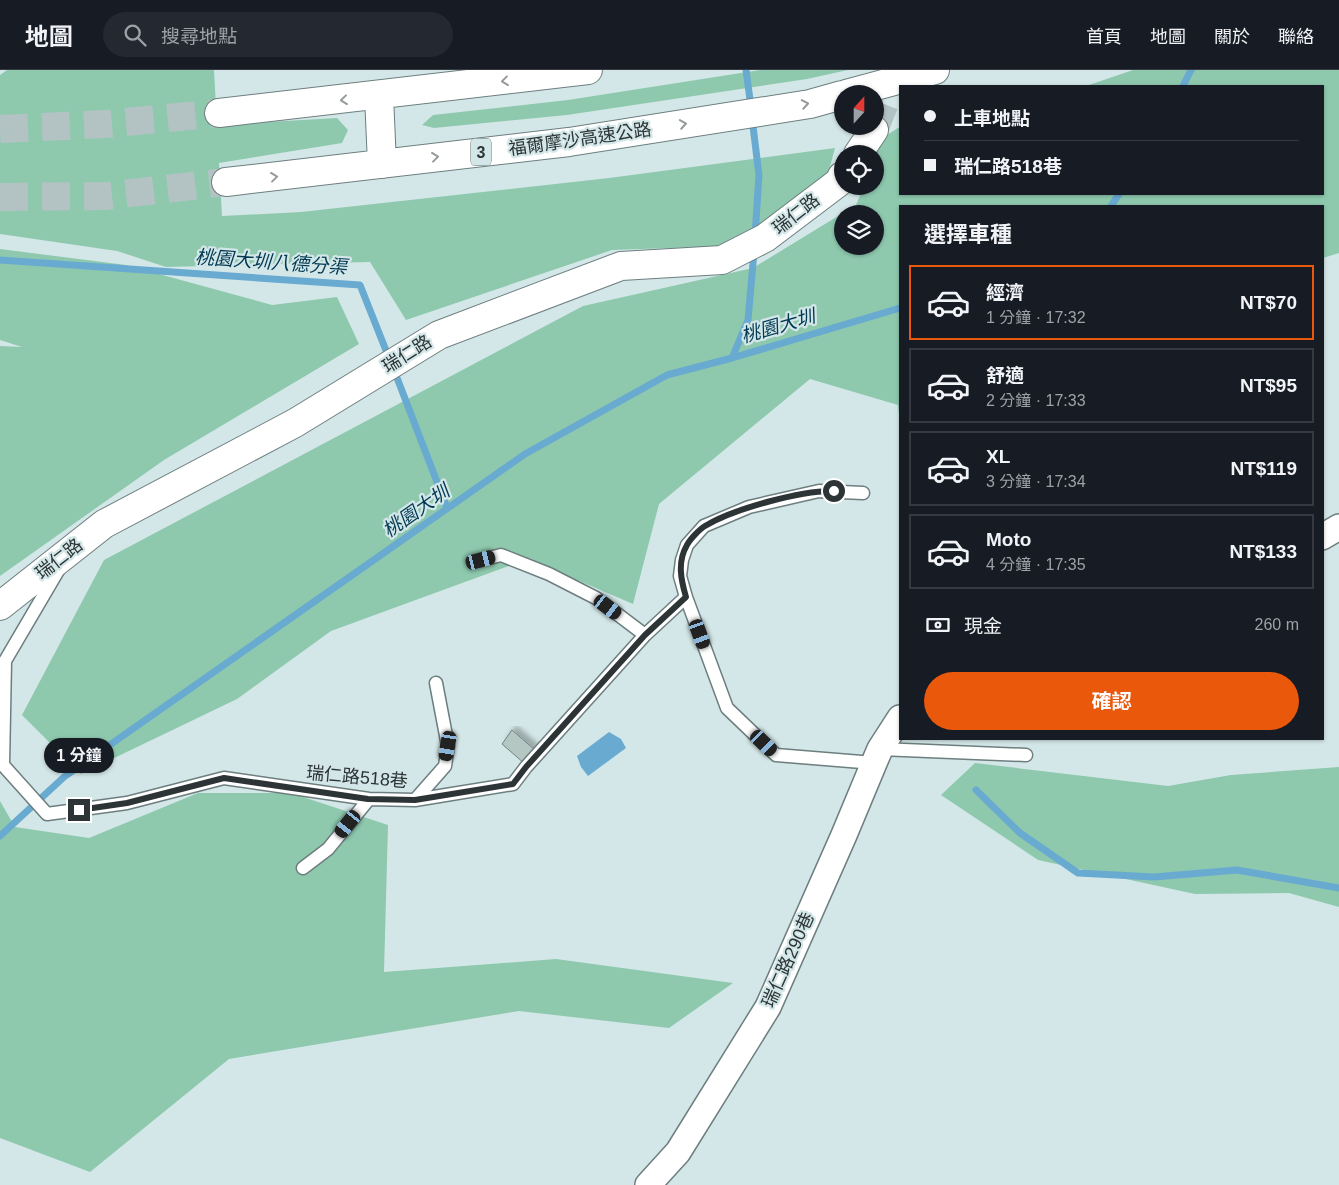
<!DOCTYPE html>
<html lang="zh-TW">
<meta charset="utf-8">
<style>
:root{--surface:#171b24;--page:#242831;--text:#f1f3f6;--muted:#9ea1a6;--line:#363941;--accent:#ea580c}
body{margin:0;font-family:Arial,"Noto Sans TC",sans-serif;background:var(--page);color:var(--text);height:100vh;display:flex;flex-direction:column;font-size:19px;white-space:nowrap}
*{box-sizing:border-box;margin:0}
p{font-size:16px;color:var(--muted)}
.icon{flex:none;width:28px;height:28px;fill:none;stroke:currentColor;stroke-width:2;stroke-linecap:round;stroke-linejoin:round}
.map{position:relative;flex:1;overflow:hidden}
.side{position:absolute;left:899px;top:135px;width:425px;height:535px;display:flex;flex-direction:column;background:var(--surface);border-radius:0px;box-shadow:0 1px 4px #0004}
.side>*{flex:none}
.hud{position:absolute;left:899px;top:15px;width:425px;height:110px;border-radius:0px;box-shadow:0 1px 4px #0004;display:grid;align-content:center;height:110px;padding:0 25px;background:var(--surface)}
.needle{width:32px;rotate:21deg}
.fabs{position:absolute;left:834px;top:15px;display:grid;gap:10px}
.fabs a{display:grid;place-items:center;width:50px;height:50px;border-radius:50%;background:var(--surface);box-shadow:0 1px 4px #0004;font-size:25px}
.end{position:absolute;width:22px;height:22px;margin:-11px;border:6px solid #2d3435;background:#fff;box-shadow:0 0 0 2px #fff}
.from{border-radius:50%}
.bubble{position:absolute;height:35px;border-radius:18px;background:var(--surface);box-shadow:0 1px 4px #0004;font-size:16px;font-weight:700;line-height:35px;text-align:center}
.car{position:absolute;width:15px;height:30px;margin:-15px -8px;border-radius:6px;box-shadow:0 0 4px 1px #0007;background:linear-gradient(#222 24%,#8ab4d8 0 40%,#222 0 76%,#8ab4d8 0 86%,#222 0)}
.hud b{display:flex;align-items:center;gap:18px;height:48px;font-size:19px}
.hud b+b{border-top:1px solid var(--line)}
.hud i{width:12px;height:12px;background:var(--text)}
ul{padding:0;list-style:none}
li{display:flex;align-items:center;gap:15px;height:75px;margin:0 10px 8px;padding:0 15px;border:2px solid var(--line);border-radius:0px}
li div{flex:1}
li b{display:block;font-size:19px}
li em{font-style:normal;font-weight:700}
li.current{border-color:var(--accent)}
li>.icon{width:45px;height:45px;stroke-width:1.5}
h2{padding:0 25px;font-size:22px;line-height:60px}
.pay{display:flex;align-items:center;gap:12px;height:55px;padding:0 25px;font-size:19px}
.pay p{margin-inline-start:auto}
.cta{display:flex;gap:10px;margin-top:auto;padding:10px 25px}
.cta a{flex:1;height:58px;border-radius:30px;background:var(--accent);color:#fff;font-size:20px;font-weight:700;line-height:58px;text-align:center}
header{display:flex;align-items:center;gap:30px;box-sizing:border-box;height:70px;padding:0 25px;background:var(--surface);border-bottom:1px solid var(--line)}
header strong{font-size:24px}
nav{display:flex;gap:28px;margin-inline-start:auto;font-size:18px}
.search{width:350px;height:45px;background:var(--page);display:flex;align-items:center;gap:12px;box-sizing:border-box;padding:0 18px;border-radius:28px;color:var(--muted);font-size:19px}
.map>svg:first-child{display:block}
.green{fill:#8ec9ae;fill-rule:evenodd}
.water{fill:#69aad1}
.lines{fill:none;stroke-linecap:round;stroke-linejoin:round}
.stream{stroke:#69aad1;stroke-width:7}
.building{fill:#b5c7c3;stroke:#728380;filter:url(#shadow)}
.secondary-tunnel{stroke:#b3c3c4;stroke-width:28;stroke-dasharray:28 14;stroke-linecap:butt}
.highway-tunnel{stroke:#b3c3c4;stroke-width:28;stroke-dasharray:28 14;stroke-linecap:butt}
.lane-casing{stroke:#6d7e7f;stroke-width:15}
.street-casing{stroke:#6d7e7f;stroke-width:28}
.secondary-casing{stroke:#6d7e7f;stroke-width:30}
.highway-casing{stroke:#6d7e7f;stroke-width:30}
.lane{stroke:#fff;stroke-width:12}
.street{stroke:#fff;stroke-width:25}
.secondary{stroke:#fff;stroke-width:28}
.highway{stroke:#fff;stroke-width:28}
.oneway{stroke:#969a9a}
.route{stroke:#2d3435;stroke-width:6}
.labels{text-anchor:middle;dominant-baseline:central;stroke-width:4.5;stroke-linejoin:round;paint-order:stroke}
.shield{fill:#d4e7e8;stroke:#5f6a6b;stroke-width:1}
.shield-label{font-size:16px;font-weight:bold;fill:#2d3435}
.street-label{font-size:18px;fill:#2d3435;stroke:#d4e7e8}
.water-label{font-size:19px;font-style:italic;fill:#003953;stroke:#d4e7e8}
</style>
<header>
<strong>地圖</strong>
<div class="search"><svg class="icon" aria-label="search" viewBox="0 0 24 24"><circle cx="10" cy="10" r="6"/><path d="M15 15l6 6"/></svg>搜尋地點</div>
<nav><a>首頁</a><a>地圖</a><a>關於</a><a>聯絡</a></nav>
</header>
<div class="map">
<svg width="1339" height="1115" viewBox="0 0 1339 1115">
<defs>
<filter id="shadow"><feDropShadow dx="4.5" dy="-4.5" stdDeviation="2.5" flood-color="#0004"/></filter>
</defs>
<rect width="100%" height="100%" fill="#d4e7e8"/>
<!-- green -->
<path class="green" d="M7 0H214L217 55 337 48 348 60 342 73 219 93 222 146 301 142 609 108 835 78 827 108 731 176 612 180 406 250 370 192 166 197 117 181 0 164V5Z
M760 0H848L807 9 567 45 434 58 422 55 433 45 568 30Z
M1133 0H1339V183L1323 188 1322 136H900V353L898 335 810 309 659 434 633 534 528 489 331 561 237 629 81 704 22 645 104 490 583 236 753 198 856 135 864 116H875V86L882 68 898 58H900V124H1322V16H1086ZM842 144H875V176H842Z
M0 179 126 195 272 235 337 227 359 274 164 390 0 506V276L22 277 0 270Z
M975 693 1168 716 1231 705 1339 697V837L1289 823 1195 824 1038 790 941 725Z
M198 723H291L388 755 384 902 556 889 733 913 669 958 519 941 229 989 90 1102 0 1068V731L15 757 89 768Z"/>
<!-- water -->
<path class="water" d="M609 662 621 669 626 678 588 706 581 697 577 686Z"/>
<g class="lines">
<!-- stream -->
<path class="stream" d="M746 0 751 37
M1183 16 1191 0
M752 48 759 105 755 166
M1111 136 1119 124
M0 190 360 215 389 288
M732 288 748 250 754 182
M394 300 447 438
M976 720 1020 763 1078 803 1154 807 1237 800 1339 818
M0 766 64 707 525 384 667 305 732 288 900 238"/>
</g>
<!-- building -->
<path class="building" d="M512 660 535 680 525 694 502 674Z"/>
<g class="lines">
<!-- secondary-tunnel -->
<path class="secondary-tunnel" d="M874 60 898 0"/>
<!-- highway-tunnel -->
<path class="highway-tunnel" d="M0 59 105 54 219 43
M0 127 105 126 226 112"/>
<defs>
<path id="lane" d="M481 490 501 485 549 504 596 528 645 565
M59 499 5 591 3 695 47 744 127 733 224 708 369 729 415 730 513 714 526 697 645 565 686 527 727 638 776 685 874 693
M686 527 680 506 682 490 687 475 704 456 749 437 819 421 863 423
M880 679 1026 685
M415 730 445 696 448 676 436 613
M303 798 328 779 369 729"/>
<path id="street" d="M1322 467 1339 457
M648 1115 678 1082 768 937 844 765 874 693 880 679 900 648"/>
<path id="secondary" d="M858 84 874 60
M0 536 104 454 295 353 439 265 621 196 722 190 765 168 839 112 842 106"/>
<path id="highway" d="M846 24 935 0
M379 26 382 94
M219 43 588 0
M226 112 569 72 810 34 842 25"/>
</defs>
<!-- lane casing -->
<use href="#lane" class="lane-casing"/>
<!-- street casing -->
<use href="#street" class="street-casing"/>
<!-- secondary casing -->
<use href="#secondary" class="secondary-casing"/>
<!-- highway casing -->
<use href="#highway" class="highway-casing"/>
<!-- lane -->
<use href="#lane" class="lane"/>
<!-- street -->
<use href="#street" class="street"/>
<!-- secondary -->
<use href="#secondary" class="secondary"/>
<!-- highway -->
<use href="#highway" class="highway"/>
</g>
<!-- one-way arrows -->
<defs><path id="oneway-chevron" d="M-2-3.5L2.5 0L-2 3.5" fill="none" stroke-width="1.6" stroke-linecap="round" stroke-linejoin="round" transform="scale(1.25)"/></defs>
<g class="oneway">
<use href="#oneway-chevron" transform="translate(505 11) rotate(173)"/>
<use href="#oneway-chevron" transform="translate(344 30) rotate(174)"/>
<use href="#oneway-chevron" transform="translate(805 34) rotate(-10)"/>
<use href="#oneway-chevron" transform="translate(683 54) rotate(-9)"/>
<use href="#oneway-chevron" transform="translate(435 87) rotate(-7)"/>
<use href="#oneway-chevron" transform="translate(274 107) rotate(-7)"/>
</g>
<g class="lines">
<!-- route -->
<path class="route" d="M79 740 127 733 224 708 368 729 415 730 513 714 526 697 645 565 686 527C681 510 677 492 687 475 690 469 700 459 705 456 733 439 802 420 834 421"/>
</g>
<g class="labels">
<!-- shield labels -->
<rect class="shield" x="471" y="68.5" width="20" height="27" rx="4"/>
<g class="shield-label">
<text x="481" y="82">3</text>
</g>
<!-- street labels -->
<g class="street-label">
<text transform="translate(580 69) rotate(-8)">福爾摩沙高速公路</text>
<text transform="translate(796 144) rotate(-38)">瑞仁路</text>
<text transform="translate(407 284) rotate(-32)">瑞仁路</text>
<text transform="translate(59 489) rotate(-38)">瑞仁路</text>
<text transform="translate(357 707) rotate(5)">瑞仁路518巷</text>
<text transform="translate(788 890) rotate(-66)">瑞仁路290巷</text>
</g>
<!-- water labels -->
<g class="water-label">
<text transform="translate(271 192) rotate(4)">桃園大圳八德分渠</text>
<text transform="translate(778 256) rotate(-16)">桃園大圳</text>
<text transform="translate(416 441) rotate(-35)">桃園大圳</text>
</g>
</g>
</svg>
<div class="fabs">
<a><svg class="needle" viewBox="-14 -14 28 28"><path d="M0-13l5 13h-10z" fill="#e53935"/><path d="M0 13l5-13h-10z" fill="#9ea1a6"/></svg></a>
<a><svg class="icon" aria-label="locate" viewBox="0 0 24 24"><circle cx="12" cy="12" r="6"/><path d="M12 2v4M12 18v4M2 12h4M18 12h4"/></svg></a>
<a><svg class="icon" aria-label="layers" viewBox="0 0 24 24"><path d="M12 4l9 5-9 5-9-5zM3 14l9 5 9-5"/></svg></a>
</div>
<i class="end from" style="left:834px;top:421px"></i>
<i class="end" style="left:79px;top:740px"></i>
<div class="bubble" style="left:44px;top:668px;width:70px">1 分鐘</div>
<i class="car" style="left:481px;top:490px;rotate:76deg"></i>
<i class="car" style="left:608px;top:537px;rotate:127deg"></i>
<i class="car" style="left:700px;top:564px;rotate:160deg"></i>
<i class="car" style="left:764px;top:673px;rotate:134deg"></i>
<i class="car" style="left:448px;top:676px;rotate:190deg"></i>
<i class="car" style="left:348px;top:754px;rotate:219deg"></i>
<div class="hud">
<b><i class="from"></i>上車地點</b>
<b><i></i>瑞仁路518巷</b>
</div>
<section class="side">
<h2>選擇車種</h2>
<ul>
<li class="current"><svg class="icon" aria-label="car" viewBox="0 0 24 24"><path d="M5 17H2v-5l4-1 3-4h7l3 4 3 1v5h-3M9 17h6M6 11h13"/><circle cx="7" cy="17" r="2"/><circle cx="17" cy="17" r="2"/></svg><div><b>經濟</b><p>1 分鐘 · 17:32</p></div><em>NT$70</em></li>
<li><svg class="icon" aria-label="car" viewBox="0 0 24 24"><path d="M5 17H2v-5l4-1 3-4h7l3 4 3 1v5h-3M9 17h6M6 11h13"/><circle cx="7" cy="17" r="2"/><circle cx="17" cy="17" r="2"/></svg><div><b>舒適</b><p>2 分鐘 · 17:33</p></div><em>NT$95</em></li>
<li><svg class="icon" aria-label="car" viewBox="0 0 24 24"><path d="M5 17H2v-5l4-1 3-4h7l3 4 3 1v5h-3M9 17h6M6 11h13"/><circle cx="7" cy="17" r="2"/><circle cx="17" cy="17" r="2"/></svg><div><b>XL</b><p>3 分鐘 · 17:34</p></div><em>NT$119</em></li>
<li><svg class="icon" aria-label="car" viewBox="0 0 24 24"><path d="M5 17H2v-5l4-1 3-4h7l3 4 3 1v5h-3M9 17h6M6 11h13"/><circle cx="7" cy="17" r="2"/><circle cx="17" cy="17" r="2"/></svg><div><b>Moto</b><p>4 分鐘 · 17:35</p></div><em>NT$133</em></li>
</ul>
<div class="pay"><svg class="icon" aria-label="cash" viewBox="0 0 24 24"><path d="M3 7h18v10H3z"/><circle cx="12" cy="12" r="2"/></svg>現金<p>260 m</p></div>
<div class="cta"><a>確認</a></div>
</section>
</div>
